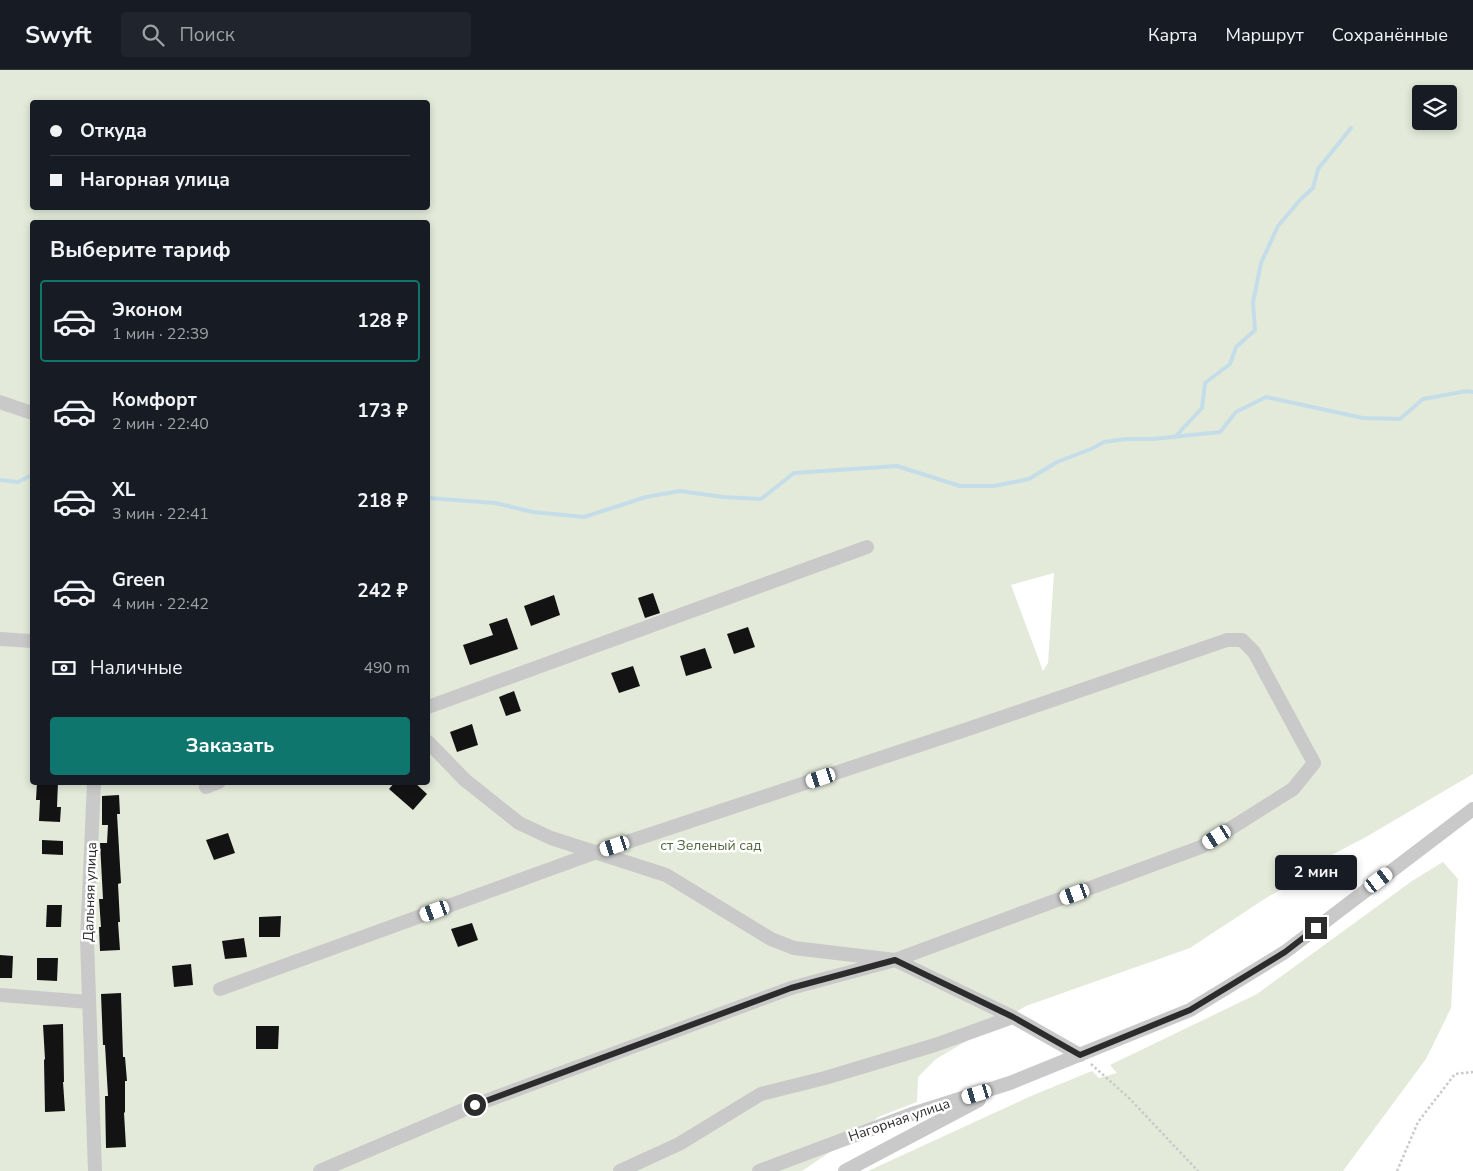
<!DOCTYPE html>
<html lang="ru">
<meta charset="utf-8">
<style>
:root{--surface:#171b24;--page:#20242c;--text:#f1f3f6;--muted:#9ea1a6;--line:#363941;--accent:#0f766e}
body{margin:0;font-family:"Nunito Sans",sans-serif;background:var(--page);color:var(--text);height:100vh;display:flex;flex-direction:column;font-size:19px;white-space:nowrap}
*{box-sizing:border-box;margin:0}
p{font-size:16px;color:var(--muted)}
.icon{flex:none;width:28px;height:28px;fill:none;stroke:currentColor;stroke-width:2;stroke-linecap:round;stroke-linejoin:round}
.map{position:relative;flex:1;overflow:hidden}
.sheet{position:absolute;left:30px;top:150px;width:400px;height:565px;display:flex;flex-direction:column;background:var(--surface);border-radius:5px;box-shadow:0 2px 8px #0003}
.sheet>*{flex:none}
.hud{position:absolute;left:30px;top:30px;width:400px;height:110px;border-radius:5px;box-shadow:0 2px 8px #0003;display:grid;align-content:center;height:110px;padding:0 20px;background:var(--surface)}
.tools{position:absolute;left:1412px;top:15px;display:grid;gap:10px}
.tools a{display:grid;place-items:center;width:45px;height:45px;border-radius:5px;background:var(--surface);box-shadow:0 2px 8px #0003;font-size:25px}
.end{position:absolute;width:22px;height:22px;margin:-11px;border:6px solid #2c2c2c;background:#fff;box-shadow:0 0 0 2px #fff}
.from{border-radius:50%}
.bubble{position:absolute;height:35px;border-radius:5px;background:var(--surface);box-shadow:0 2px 8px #0003;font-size:16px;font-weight:700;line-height:35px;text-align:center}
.car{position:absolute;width:15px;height:30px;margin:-15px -8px;border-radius:6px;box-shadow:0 0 4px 1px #0007;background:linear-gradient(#fff 24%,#345 0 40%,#fff 0 76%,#345 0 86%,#fff 0)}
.hud b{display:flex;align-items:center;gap:18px;height:48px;font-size:19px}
.hud b+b{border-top:1px solid var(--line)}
.hud i{width:12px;height:12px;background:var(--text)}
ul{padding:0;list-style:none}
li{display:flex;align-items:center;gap:15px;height:82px;margin:0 10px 8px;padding:0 10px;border:2px solid transparent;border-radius:5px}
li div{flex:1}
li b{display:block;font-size:19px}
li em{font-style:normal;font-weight:700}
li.on{border-color:var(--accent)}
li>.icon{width:45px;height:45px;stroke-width:1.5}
h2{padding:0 20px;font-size:22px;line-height:60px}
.pay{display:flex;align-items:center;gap:12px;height:55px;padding:0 20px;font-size:19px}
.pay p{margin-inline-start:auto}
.primary-button{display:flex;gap:10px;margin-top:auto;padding:10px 20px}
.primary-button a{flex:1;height:58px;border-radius:5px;background:var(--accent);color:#fff;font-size:20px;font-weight:700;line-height:58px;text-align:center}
header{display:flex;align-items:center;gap:30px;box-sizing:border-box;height:70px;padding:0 25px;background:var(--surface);border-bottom:1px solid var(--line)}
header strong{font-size:24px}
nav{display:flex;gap:28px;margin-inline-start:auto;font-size:18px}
.search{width:350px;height:45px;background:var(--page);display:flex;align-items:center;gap:12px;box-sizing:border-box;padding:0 18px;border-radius:5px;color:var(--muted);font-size:19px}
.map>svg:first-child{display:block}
.green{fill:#e3ead9;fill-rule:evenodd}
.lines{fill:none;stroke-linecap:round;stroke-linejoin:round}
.stream{stroke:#c5dde9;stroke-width:4}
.building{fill:#131313}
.path{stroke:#c9c9c9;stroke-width:2.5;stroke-dasharray:2.5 2.5;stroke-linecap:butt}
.street{stroke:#c9c9c9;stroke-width:14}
.route{stroke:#2c2c2c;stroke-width:6}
.labels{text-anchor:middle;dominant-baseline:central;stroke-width:5;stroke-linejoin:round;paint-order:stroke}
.park-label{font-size:14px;fill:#51663b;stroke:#fff}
.street-label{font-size:14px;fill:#2c2c2c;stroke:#fff}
</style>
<header>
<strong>Swyft</strong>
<div class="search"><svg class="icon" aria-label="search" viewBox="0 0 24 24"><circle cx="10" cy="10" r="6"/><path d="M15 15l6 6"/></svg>Поиск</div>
<nav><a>Карта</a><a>Маршрут</a><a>Сохранённые</a></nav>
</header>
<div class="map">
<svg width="1473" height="1101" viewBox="0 0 1473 1101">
<rect width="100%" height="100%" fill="#fff"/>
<!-- green -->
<path class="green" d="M0 0H1473V704L1366 767 1322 790 1323 795 1266 828 1190 878 1026 936 936 989 918 1007 917 1032 878 1047 870 1055 802 1101H0ZM1421 24H1449V51H1421ZM32 32H428V138H32ZM32 152H428V712H32ZM1054 503 1048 593 1043 601 1011 515Z
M1443 792 1458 809 1451 938 1426 989 1343 1101H868L1031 1026 1092 1001 1099 1008 1117 1003 1110 995 1257 924 1412 811Z"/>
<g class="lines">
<!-- stream -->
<path class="stream" d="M1175 367 1202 338 1205 313 1230 294 1236 277 1255 260 1253 232 1261 193 1278 156 1300 130 1313 118 1318 99 1351 58
M0 410 18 412 32 405
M428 428 495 433 533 442 584 447 646 427 680 421 723 427 761 429 794 403 897 396 960 416H994L1029 409 1057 392 1091 379 1104 372 1126 369H1153L1220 362 1236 342 1266 327 1363 348 1400 349 1423 329 1467 321 1473 322"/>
</g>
<!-- building -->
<path class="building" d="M653 523 660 543 645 548 638 528Z
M554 525 560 545 531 556 524 536Z
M507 548 518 579 470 595 463 575 493 565 489 554Z
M748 557 755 577 734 584 727 564Z
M705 578 712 598 686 606 680 586Z
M633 596 640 616 619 623 611 603Z
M514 621 521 641 506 646 499 627Z
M472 654 478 675 457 682 450 662Z
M37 712H58L57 737H61L60 752 39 751 40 730H36Z
M395 712H414L427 724 413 740 389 719Z
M119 725 120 744H117L121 813 118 814 120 852H118L120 880 100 881 99 857H101L99 829H103L100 773H107L108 755H102V726Z
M228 763 235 783 214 790 206 770Z
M42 770 63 771V785L42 784Z
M47 835H62L61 857H46Z
M281 846 280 867H259V847Z
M472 853 478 870 458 877 451 859Z
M244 868 247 887 225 889 222 871Z
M0 885 13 886 12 908H0Z
M37 888H58L57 911 37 910Z
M191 894 193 915 174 917 172 896Z
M121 923 123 987H125L127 1011H125V1042L124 1043 126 1077 106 1078 105 1026H108L105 975H103L101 924Z
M63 954 64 1012H63L65 1041 45 1042 44 990 45 989 43 955Z
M256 956H279L278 979H256Z"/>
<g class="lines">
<!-- path -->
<path class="path" d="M1091 994 1129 1028 1198 1101
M1397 1101 1418 1052 1455 1004 1473 1002"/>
<!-- street -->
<path class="street" d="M0 332 32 343
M0 569 32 571
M428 637 867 477
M428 672 465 710 519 753 551 768 666 805 771 869 794 878 895 890 1013 947 1080 985
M94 712 87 870 95 1101
M206 717 219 712
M220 919 597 782 971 658 1227 570H1242L1254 582 1314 693 1293 719 1201 777 895 890 791 918 475 1035 320 1101
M0 925 89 932
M620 1101 679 1074 761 1024 825 1008 935 975 1013 947
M759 1101 912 1044 1010 1013 1190 940 1285 882 1473 739
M845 1101 979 1030"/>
</g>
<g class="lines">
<!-- route -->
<path class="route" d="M475 1035 791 918 895 890 1013 947 1080 985 1190 940 1285 882 1316 858"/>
</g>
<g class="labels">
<!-- park labels -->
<g class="park-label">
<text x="711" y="775">ст Зеленый сад</text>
</g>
<!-- street labels -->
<g class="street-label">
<text transform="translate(90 822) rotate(-88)">Дальняя улица</text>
<text transform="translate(899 1050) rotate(-19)">Нагорная улица</text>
</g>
</g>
</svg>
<div class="tools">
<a><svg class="icon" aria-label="layers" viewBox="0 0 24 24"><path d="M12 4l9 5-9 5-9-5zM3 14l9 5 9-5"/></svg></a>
</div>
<i class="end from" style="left:475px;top:1035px"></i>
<i class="end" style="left:1316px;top:858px"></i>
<div class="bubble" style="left:1275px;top:785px;width:82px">2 мин</div>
<i class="car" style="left:821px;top:708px;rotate:252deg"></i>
<i class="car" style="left:1217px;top:767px;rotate:238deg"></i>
<i class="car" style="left:615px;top:776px;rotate:252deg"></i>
<i class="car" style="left:1379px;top:810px;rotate:53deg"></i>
<i class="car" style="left:1075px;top:824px;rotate:250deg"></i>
<i class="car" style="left:435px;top:841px;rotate:250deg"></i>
<i class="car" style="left:977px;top:1024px;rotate:253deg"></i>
<div class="hud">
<b><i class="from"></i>Откуда</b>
<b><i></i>Нагорная улица</b>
</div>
<section class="sheet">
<h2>Выберите тариф</h2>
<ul>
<li class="on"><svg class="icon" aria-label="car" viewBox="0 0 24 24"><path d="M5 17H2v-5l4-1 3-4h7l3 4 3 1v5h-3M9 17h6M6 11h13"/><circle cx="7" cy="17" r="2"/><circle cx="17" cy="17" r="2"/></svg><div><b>Эконом</b><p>1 мин · 22:39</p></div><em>128 ₽</em></li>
<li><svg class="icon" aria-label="car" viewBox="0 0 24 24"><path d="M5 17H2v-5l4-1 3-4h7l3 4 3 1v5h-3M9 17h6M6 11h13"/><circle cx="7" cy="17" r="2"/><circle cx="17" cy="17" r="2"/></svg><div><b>Комфорт</b><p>2 мин · 22:40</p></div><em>173 ₽</em></li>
<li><svg class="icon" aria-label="car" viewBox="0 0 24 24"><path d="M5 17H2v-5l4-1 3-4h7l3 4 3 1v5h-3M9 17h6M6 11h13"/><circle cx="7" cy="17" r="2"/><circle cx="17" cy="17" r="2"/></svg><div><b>XL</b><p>3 мин · 22:41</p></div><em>218 ₽</em></li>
<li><svg class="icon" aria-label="car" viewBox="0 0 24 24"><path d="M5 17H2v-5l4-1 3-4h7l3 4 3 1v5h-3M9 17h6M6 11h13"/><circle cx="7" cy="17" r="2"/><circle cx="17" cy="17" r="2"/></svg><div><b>Green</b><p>4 мин · 22:42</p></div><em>242 ₽</em></li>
</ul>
<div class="pay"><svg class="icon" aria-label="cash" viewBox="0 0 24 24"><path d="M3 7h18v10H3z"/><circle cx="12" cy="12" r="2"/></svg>Наличные<p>490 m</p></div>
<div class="primary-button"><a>Заказать</a></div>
</section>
</div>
